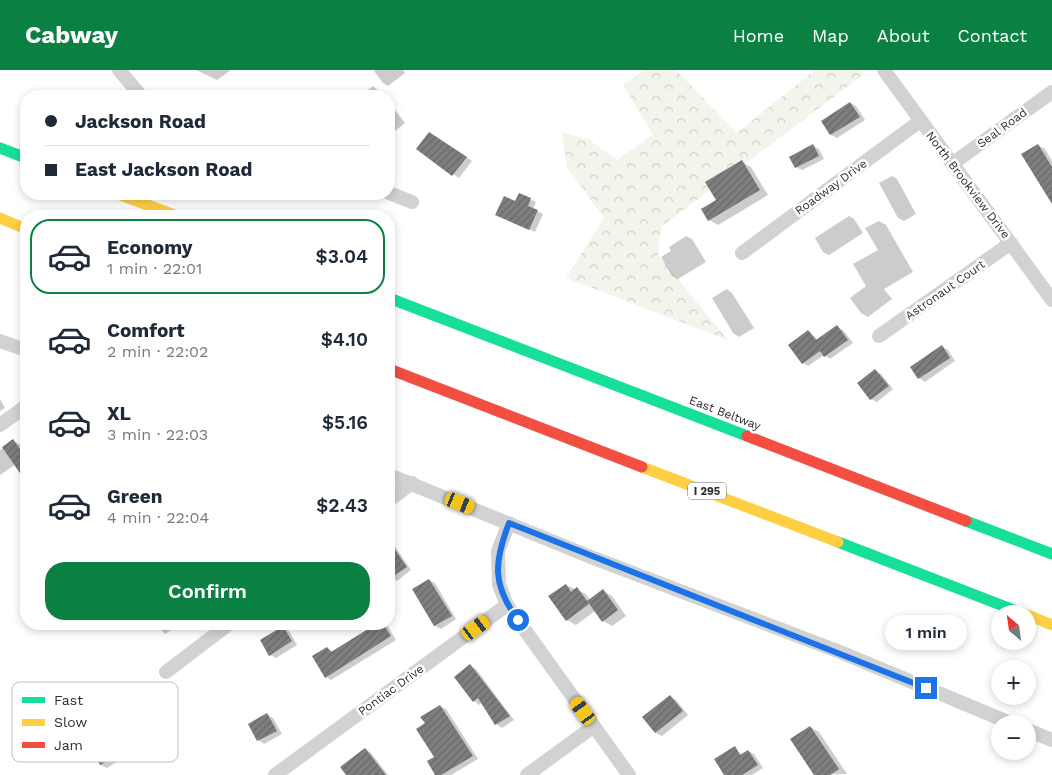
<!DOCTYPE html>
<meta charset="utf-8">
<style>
:root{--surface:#fff;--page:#f2f2f3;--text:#1f2937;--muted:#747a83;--line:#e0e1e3;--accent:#0b8043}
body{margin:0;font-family:"Work Sans",sans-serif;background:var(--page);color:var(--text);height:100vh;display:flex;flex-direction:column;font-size:19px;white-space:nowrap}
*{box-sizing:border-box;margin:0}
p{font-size:16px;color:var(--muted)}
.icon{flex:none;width:28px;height:28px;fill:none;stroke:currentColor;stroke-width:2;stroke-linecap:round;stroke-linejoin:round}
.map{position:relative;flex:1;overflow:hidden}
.side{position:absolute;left:20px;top:140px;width:375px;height:420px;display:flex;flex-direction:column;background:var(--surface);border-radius:20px;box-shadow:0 2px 8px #0003}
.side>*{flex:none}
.guide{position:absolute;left:20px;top:20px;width:375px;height:110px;border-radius:20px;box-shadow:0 2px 8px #0003;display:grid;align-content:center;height:110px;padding:0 25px;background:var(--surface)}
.needle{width:32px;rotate:331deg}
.buttons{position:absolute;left:991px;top:535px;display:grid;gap:10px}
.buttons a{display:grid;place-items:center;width:45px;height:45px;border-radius:50%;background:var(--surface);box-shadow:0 2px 8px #0003;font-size:25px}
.end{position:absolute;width:22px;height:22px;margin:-11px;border:6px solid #1a73e8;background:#fff;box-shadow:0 0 0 2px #fff}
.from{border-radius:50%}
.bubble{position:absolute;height:35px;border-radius:18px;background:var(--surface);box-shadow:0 2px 8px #0003;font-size:16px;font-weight:600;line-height:35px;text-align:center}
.car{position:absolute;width:15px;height:30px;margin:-15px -8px;border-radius:6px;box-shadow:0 0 4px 1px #0007;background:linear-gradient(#f5c518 24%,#345 0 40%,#f5c518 0 76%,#345 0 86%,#f5c518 0)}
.guide b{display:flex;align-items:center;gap:18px;height:48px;font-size:19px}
.guide b+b{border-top:1px solid var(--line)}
.guide i{width:12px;height:12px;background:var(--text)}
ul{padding:9px 0 0;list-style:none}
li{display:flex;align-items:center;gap:15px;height:75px;margin:0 10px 8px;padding:0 15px;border:2px solid transparent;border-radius:20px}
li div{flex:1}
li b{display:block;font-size:19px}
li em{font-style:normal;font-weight:600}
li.current{border-color:var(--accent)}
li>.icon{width:45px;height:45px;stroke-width:1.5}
.primary-button{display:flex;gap:10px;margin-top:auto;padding:10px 25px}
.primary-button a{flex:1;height:58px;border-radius:20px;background:var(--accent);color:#fff;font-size:20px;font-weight:600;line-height:58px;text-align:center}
header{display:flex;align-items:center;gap:30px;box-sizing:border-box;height:70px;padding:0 25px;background:var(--accent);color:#fff}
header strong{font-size:24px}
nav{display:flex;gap:28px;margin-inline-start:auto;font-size:18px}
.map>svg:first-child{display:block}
.forest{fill:url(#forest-crowns)}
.shadow{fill:#0003}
.building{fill:url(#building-hatch)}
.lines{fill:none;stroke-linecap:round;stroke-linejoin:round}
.street{stroke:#d2d2d2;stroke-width:14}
.fast{stroke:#16e098;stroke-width:11}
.slow{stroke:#ffcf43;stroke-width:11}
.jam{stroke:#f24e42;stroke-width:11}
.route{stroke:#1a73e8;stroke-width:6}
.labels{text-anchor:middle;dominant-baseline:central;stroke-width:5;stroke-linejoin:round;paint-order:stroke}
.shield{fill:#fff;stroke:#6c6c6c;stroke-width:1}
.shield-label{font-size:11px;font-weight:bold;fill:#2d2d2d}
.street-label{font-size:12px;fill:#2d2d2d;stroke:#fff}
.key{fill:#fff;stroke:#c0c0c0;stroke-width:1}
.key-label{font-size:14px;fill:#2d2d2d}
</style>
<header>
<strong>Cabway</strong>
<nav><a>Home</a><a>Map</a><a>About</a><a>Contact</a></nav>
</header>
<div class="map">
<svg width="1052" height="705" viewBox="0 0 1052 705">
<defs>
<pattern id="forest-crowns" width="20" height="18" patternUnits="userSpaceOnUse" patternTransform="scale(1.25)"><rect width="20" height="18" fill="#f1f5eb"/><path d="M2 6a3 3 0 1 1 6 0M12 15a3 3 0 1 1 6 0" fill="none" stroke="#cfd2ca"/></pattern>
<pattern id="building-hatch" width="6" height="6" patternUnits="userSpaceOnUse" patternTransform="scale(1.25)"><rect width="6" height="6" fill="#7e7e7e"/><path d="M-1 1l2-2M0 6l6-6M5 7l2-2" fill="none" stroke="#686868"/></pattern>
</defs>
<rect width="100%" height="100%" fill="#fff"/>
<!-- forest -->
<path class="forest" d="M644 0H676L737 63 815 0H861L864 4 661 157 658 185 728 270 566 208 604 148 567 97 562 63 588 69 617 90 653 65 623 15Z"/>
<!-- shadow -->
<path class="shadow" d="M196 0H231L217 10Z
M376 0H403L405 3 388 16 383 13 374 1Z
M373 16 384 26H360Z
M389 32 405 53 390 65 389 64Z
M850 33 856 36 865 50 837 68 831 65 823 52Z
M435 66 472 91 459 108 418 79Z
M1038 75 1045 79 1052 91V132Z
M813 76 819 79 824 89 802 100 796 97Z
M742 92 751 97 768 125 718 155 709 150Z
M892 106 897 109 916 144 904 151 898 148 879 113Z
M520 125 536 132 533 139 543 144 535 162 503 148 516 133Z
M849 146 854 149 863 163 829 185 823 182 815 168Z
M879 151 886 155 913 202 884 219 892 229 868 247 861 243 850 228 866 216 853 194 878 180 865 158Z
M686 166 692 169 706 192 678 209 672 206 661 187 671 181 669 177Z
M727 219 732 223 754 258 739 267 733 263 712 228Z
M837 257 843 260 853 273 830 289 824 285 808 296 803 293 809 261 818 270Z
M942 277 948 280 955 291 925 312 919 308 912 297Z
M875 300 881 304 893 319 877 332 871 329Z
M0 329 5 338 0 341Z
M13 370 23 377 26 375V407L16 394 0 405V380Z
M389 472 394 475 411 500 397 511 389 504Z
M429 510 435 513 456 549 441 559 435 556 414 519Z
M566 515 586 524 590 530 603 521 612 526 626 546 612 556 603 551 595 541 576 555 567 550Z
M141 554H177L178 556 165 564 156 555 149 560Z
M379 554 387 555 396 570 331 610 326 607 327 578 334 582Z
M283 557 289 561 297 575 276 588 270 585Z
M470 596 476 599 514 650 502 658 496 654 482 632 479 635 474 631Z
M670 627 676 630 688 645 662 666 656 663 644 647Z
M440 636 446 639 478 689 451 705H437L435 687 426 654Z
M267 645 273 648 282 664 264 674 258 670 249 654Z
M103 655 108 659 126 686 107 698 101 695 84 667Z
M810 657 819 662 847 704 815 705Z
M735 678 742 685 748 681 754 684 763 698 752 705H725Z
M365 679 371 683 388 705H348Z"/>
<!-- building -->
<path class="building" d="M850 32 860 47 830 65 821 51Z
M429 62 467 87 452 106 416 79Z
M813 74 819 86 795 98 789 87Z
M1038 74 1052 97V134L1021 84Z
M742 90 760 120 708 151 701 139 716 130 705 112Z
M519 123 531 128 528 136 538 140 529 160 495 145 504 126 515 131Z
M837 255 848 270 824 287 820 281 802 294 788 275 808 260 816 270Z
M942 275 950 288 918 309 910 297Z
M875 299 889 316 870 330 857 313Z
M13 369 26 388V412L2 377Z
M389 471 407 497 389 509Z
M429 509 452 546 434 556 412 519Z
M566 514 571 522 577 517 587 531 603 519 618 540 602 552 588 532 589 534 566 551 548 526Z
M376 554H383L391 566 325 608 312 586 327 577 331 582Z
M283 556 292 571 269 586 260 570Z
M470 594 510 646 495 655 478 628 473 632 454 607Z
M670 625 683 641 655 663 642 647Z
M440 635 473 686 441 705H435L427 691 434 687 416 659 425 653 420 647Z
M267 643 277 661 257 671 248 654Z
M103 654 121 683 100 695 82 666Z
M810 656 839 699 830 705H814L790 669Z
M735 676 740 685 748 680 758 695 742 705H724L714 689Z
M365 678 386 705H346L340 697Z"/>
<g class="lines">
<!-- street -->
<path class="street" d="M119 0 141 26
M884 0 1052 230
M952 94 1052 22
M389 123 412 132
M742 183 920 51
M879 266 1011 173
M0 271 26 280
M0 355 26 336
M389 405 591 487 840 582 1013 654
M389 430 412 413
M509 453 498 481 499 515 507 535 629 705
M166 602 229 554
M1028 660 1052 670
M275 705 507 535
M527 705 594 656"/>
<!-- fast -->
<path class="fast" d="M0 78 26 88
M389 228 747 366
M966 451 1052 484
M838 472 1024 544"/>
<!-- slow -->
<path class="slow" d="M118 124 177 146
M0 148 26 159
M642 397 838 472
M1028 545 1052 555"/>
<!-- jam -->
<path class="jam" d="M389 299 642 397
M747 366 966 451"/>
</g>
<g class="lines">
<!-- route -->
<path class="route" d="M518 550C492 515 494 492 509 453L926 618"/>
</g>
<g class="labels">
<!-- shield labels -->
<rect class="shield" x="688" y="412.5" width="38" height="17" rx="4"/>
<g class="shield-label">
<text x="707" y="421">I 295</text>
</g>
<!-- street labels -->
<g class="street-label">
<text transform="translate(1002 58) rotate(-36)">Seal Road</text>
<text transform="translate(968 115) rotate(53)">North Brookview Drive</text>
<text transform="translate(831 117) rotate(-36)">Roadway Drive</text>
<text transform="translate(945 220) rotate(-35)">Astronaut Court</text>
<text transform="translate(725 343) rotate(21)">East Beltway</text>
<text transform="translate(391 620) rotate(-36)">Pontiac Drive</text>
</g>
</g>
<!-- legend -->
<rect x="12" y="612" width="166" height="80" rx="8" class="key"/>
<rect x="22" y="627" width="23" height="6" fill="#16e098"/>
<rect x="22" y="649" width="23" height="7" fill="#ffcf43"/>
<rect x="22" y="672" width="23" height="6" fill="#f24e42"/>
<g class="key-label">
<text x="54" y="635">Fast</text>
<text x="54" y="657">Slow</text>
<text x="54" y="680">Jam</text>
</g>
</svg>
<div class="buttons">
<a><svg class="needle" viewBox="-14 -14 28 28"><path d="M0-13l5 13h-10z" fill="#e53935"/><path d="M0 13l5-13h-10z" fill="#747a83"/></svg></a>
<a>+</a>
<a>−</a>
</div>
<i class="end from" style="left:518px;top:550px"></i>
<i class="end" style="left:926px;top:618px"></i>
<div class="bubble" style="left:885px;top:545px;width:82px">1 min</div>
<i class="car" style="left:460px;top:433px;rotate:112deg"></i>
<i class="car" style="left:476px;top:558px;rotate:54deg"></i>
<i class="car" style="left:583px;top:641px;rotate:324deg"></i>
<div class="guide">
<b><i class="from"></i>Jackson Road</b>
<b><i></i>East Jackson Road</b>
</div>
<section class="side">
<ul>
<li class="current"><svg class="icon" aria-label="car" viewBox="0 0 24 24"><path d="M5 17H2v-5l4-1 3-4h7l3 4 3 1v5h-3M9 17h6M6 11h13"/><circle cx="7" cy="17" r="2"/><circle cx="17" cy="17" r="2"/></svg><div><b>Economy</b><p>1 min · 22:01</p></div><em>$3.04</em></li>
<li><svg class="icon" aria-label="car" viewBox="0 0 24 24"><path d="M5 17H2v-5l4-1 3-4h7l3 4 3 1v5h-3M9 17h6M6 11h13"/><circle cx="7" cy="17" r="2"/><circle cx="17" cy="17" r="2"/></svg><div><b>Comfort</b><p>2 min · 22:02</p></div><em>$4.10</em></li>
<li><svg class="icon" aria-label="car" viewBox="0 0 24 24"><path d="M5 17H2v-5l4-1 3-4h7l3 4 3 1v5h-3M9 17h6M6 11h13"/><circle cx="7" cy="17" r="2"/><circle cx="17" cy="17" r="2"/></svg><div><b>XL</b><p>3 min · 22:03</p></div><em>$5.16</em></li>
<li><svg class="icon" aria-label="car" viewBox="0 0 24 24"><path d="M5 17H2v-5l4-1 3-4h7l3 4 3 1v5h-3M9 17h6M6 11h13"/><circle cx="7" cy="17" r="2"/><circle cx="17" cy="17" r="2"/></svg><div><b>Green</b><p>4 min · 22:04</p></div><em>$2.43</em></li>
</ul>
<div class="primary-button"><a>Confirm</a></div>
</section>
</div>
